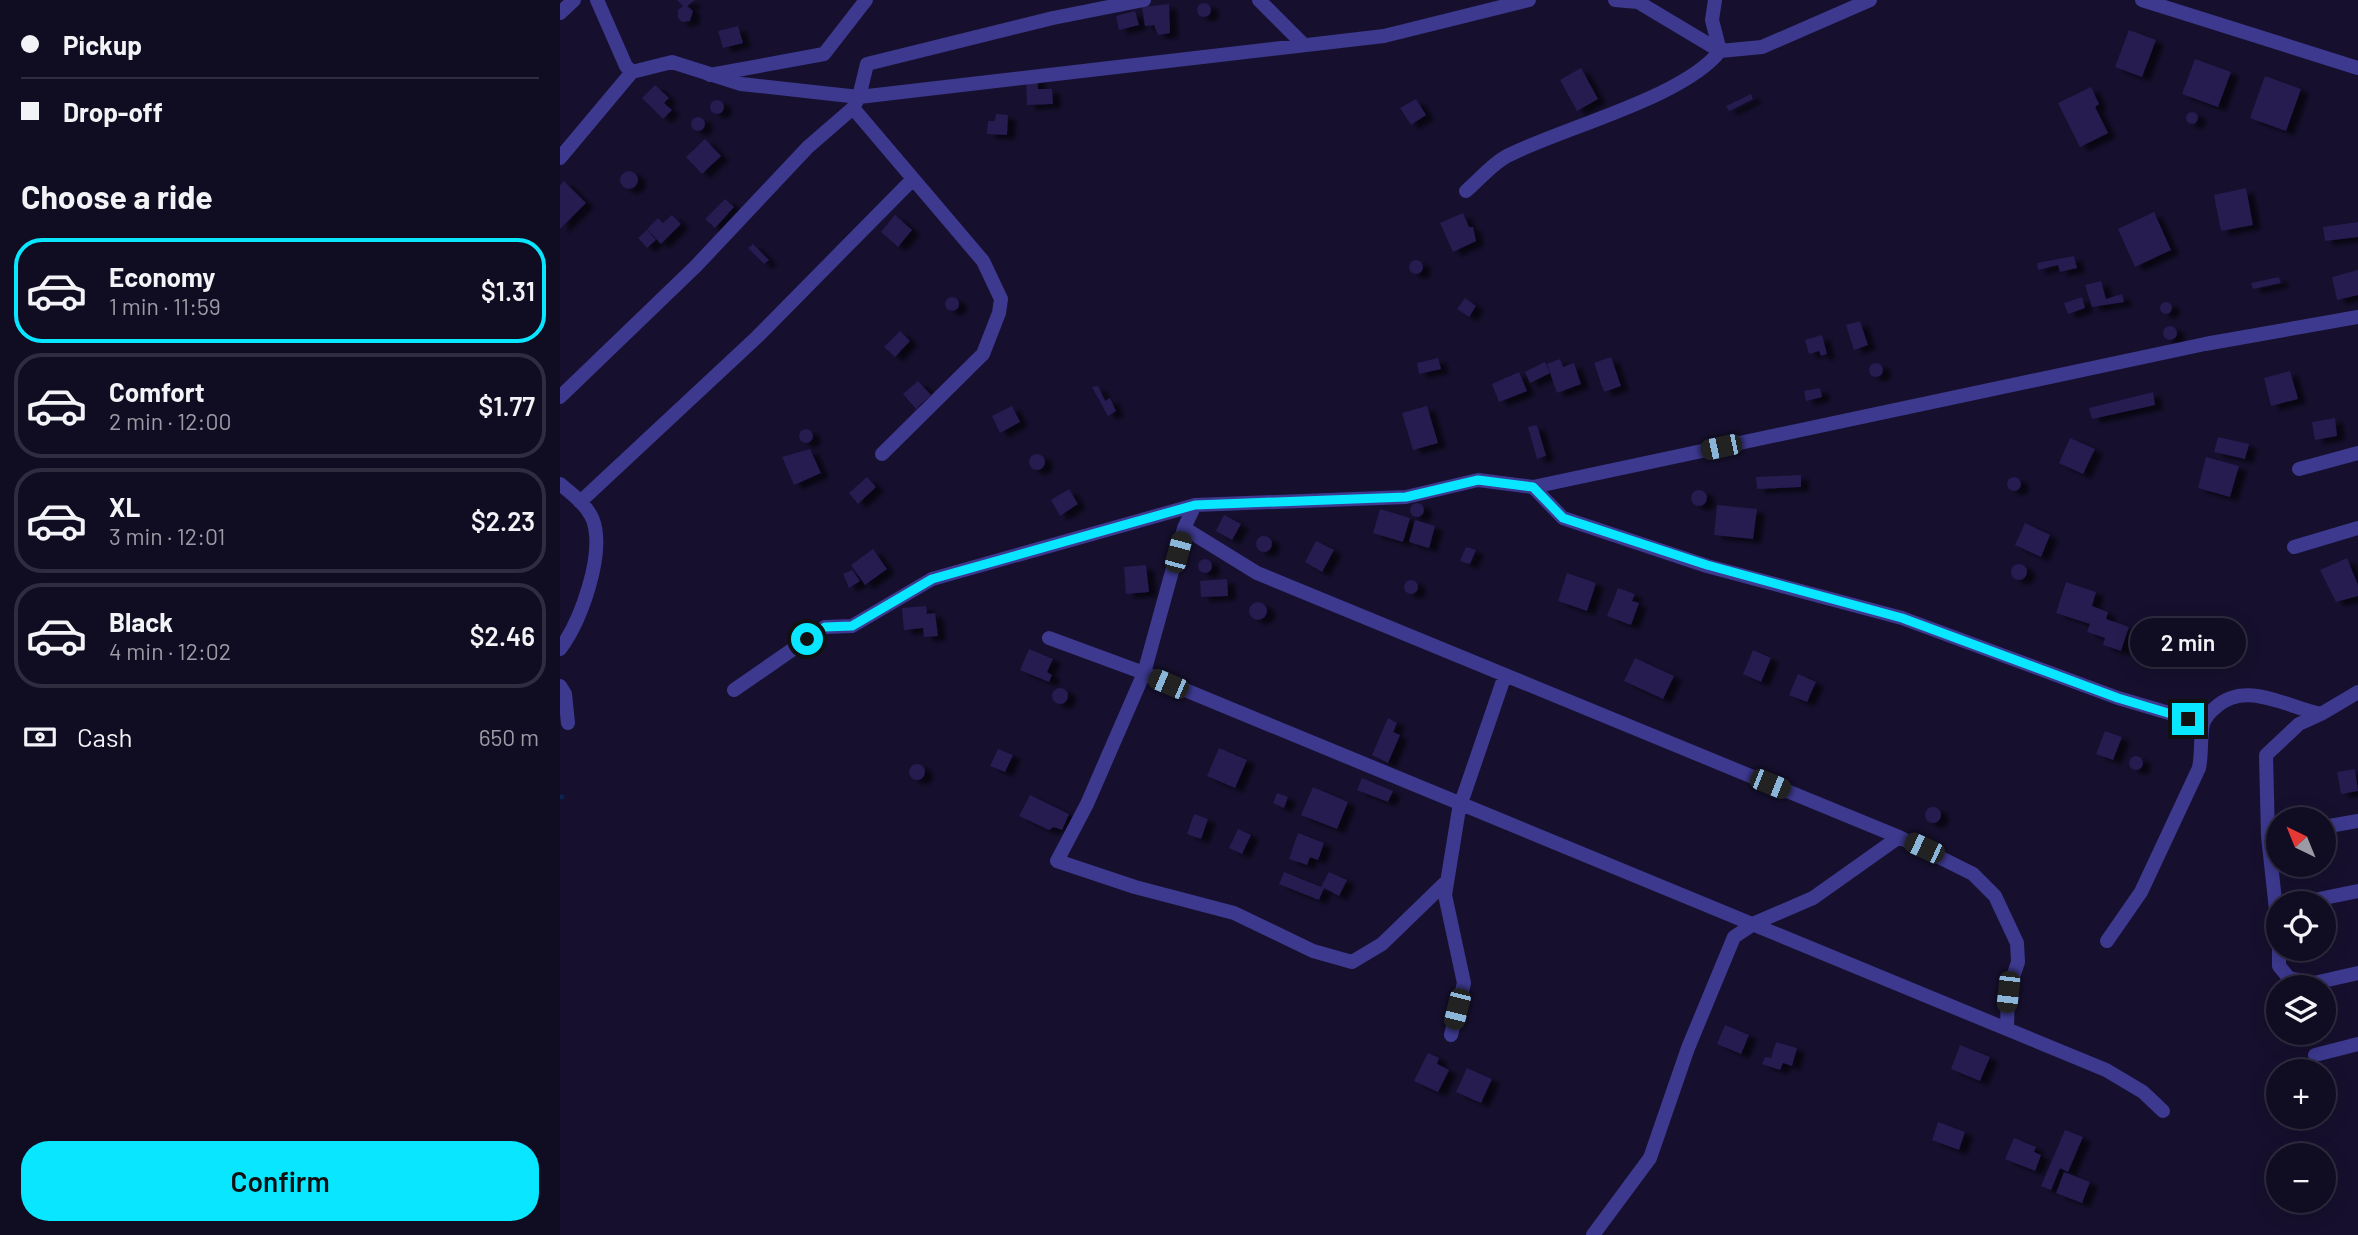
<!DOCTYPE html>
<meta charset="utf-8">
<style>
:root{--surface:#100c22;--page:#19152a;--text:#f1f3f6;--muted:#9c9ba5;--line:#302c40;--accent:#09e6ff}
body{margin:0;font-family:Barlow,sans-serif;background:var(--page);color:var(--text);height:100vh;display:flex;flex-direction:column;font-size:26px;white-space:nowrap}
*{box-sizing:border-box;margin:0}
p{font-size:23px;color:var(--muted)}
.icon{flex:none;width:38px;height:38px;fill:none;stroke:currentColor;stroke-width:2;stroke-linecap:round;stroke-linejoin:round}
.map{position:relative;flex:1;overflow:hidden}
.drawer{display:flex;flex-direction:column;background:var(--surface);width:560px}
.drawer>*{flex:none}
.guide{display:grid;align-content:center;height:154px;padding:0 21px;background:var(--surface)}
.needle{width:46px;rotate:317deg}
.buttons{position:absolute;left:1706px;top:807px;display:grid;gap:14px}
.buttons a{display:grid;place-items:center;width:70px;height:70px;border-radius:50%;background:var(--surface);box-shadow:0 4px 18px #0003,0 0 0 2px var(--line);font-size:35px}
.end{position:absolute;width:32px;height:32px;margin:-16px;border:9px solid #09e6ff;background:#111;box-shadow:0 0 0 4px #111}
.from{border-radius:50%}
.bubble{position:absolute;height:49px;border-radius:24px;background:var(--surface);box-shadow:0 4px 18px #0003,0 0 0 2px var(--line);font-size:23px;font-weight:600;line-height:49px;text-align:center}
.car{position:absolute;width:21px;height:42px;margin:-21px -10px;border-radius:9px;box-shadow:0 0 5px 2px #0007;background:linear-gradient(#222 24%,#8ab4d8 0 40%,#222 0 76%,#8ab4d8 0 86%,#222 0)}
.guide b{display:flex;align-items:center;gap:24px;height:66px;font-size:26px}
.guide b+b{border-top:2px solid var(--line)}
.guide i{width:18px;height:18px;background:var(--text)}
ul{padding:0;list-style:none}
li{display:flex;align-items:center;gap:21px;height:105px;margin:0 14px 10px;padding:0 7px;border:4px solid var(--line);border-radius:28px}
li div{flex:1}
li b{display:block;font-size:26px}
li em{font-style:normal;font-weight:600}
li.active{border-color:var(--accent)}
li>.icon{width:63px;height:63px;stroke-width:1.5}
h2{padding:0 21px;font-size:32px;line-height:84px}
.pay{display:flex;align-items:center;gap:18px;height:77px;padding:0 21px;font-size:26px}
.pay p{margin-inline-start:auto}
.button{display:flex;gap:14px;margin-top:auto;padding:14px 21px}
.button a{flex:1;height:80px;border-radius:28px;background:var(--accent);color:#111;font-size:28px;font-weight:600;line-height:80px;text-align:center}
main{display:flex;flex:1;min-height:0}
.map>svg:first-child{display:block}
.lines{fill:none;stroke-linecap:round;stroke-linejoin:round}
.stream{stroke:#0a2553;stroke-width:4.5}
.building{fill:#261b50;filter:url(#shadow)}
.street{stroke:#3d398f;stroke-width:14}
.route{stroke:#09e6ff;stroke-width:9}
</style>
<main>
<section class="drawer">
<div class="guide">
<b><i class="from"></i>Pickup</b>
<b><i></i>Drop-off</b>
</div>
<h2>Choose a ride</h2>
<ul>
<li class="active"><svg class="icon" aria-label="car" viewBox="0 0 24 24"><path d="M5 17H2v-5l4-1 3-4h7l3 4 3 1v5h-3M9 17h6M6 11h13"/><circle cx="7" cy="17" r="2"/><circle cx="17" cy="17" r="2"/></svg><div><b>Economy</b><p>1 min · 11:59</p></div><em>$1.31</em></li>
<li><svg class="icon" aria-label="car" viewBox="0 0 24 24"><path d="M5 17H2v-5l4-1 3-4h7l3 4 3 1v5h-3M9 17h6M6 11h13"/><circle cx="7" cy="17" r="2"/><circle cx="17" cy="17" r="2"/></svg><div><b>Comfort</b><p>2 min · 12:00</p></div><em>$1.77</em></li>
<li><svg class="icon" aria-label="car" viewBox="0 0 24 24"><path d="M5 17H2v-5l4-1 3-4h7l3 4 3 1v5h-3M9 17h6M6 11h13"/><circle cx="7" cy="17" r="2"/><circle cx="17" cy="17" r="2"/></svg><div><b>XL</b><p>3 min · 12:01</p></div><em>$2.23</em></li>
<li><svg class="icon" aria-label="car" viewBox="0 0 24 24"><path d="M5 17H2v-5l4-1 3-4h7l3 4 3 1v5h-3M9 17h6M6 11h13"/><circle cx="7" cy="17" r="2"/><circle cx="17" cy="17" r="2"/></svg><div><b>Black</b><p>4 min · 12:02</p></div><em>$2.46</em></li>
</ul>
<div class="pay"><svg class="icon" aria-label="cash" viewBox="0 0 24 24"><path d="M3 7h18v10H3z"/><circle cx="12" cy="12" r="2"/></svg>Cash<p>650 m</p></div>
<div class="button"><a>Confirm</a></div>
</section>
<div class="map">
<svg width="1798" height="1235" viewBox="0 0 1798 1235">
<defs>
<filter id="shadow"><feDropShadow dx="8" dy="4.5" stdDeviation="2" flood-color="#0009"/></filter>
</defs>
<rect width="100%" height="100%" fill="#16102e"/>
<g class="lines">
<!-- stream -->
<path class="stream" d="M0 797H2"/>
</g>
<!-- building -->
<path class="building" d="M117 0H135L127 6 133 11 130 21 122 22 118 18V10L123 6Z
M637 10a7 7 0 1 1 14 0a7 7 0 1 1-14 0Z
M609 4 610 33 598 35 594 25 585 26 582 7Z
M575 11 579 25 559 30 556 16Z
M178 26 183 43 163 48 158 31Z
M1569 30 1596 40 1582 77 1555 67Z
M1635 59 1671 72 1658 107 1622 94Z
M1021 68 1038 99 1017 111 1000 80Z
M477 76 478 89H492L493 104 467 105 466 80Z
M1705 76 1741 89 1726 131 1690 118Z
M95 85 109 98 104 103 112 110 103 119 82 98Z
M1531 87 1539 104 1535 107 1548 133 1520 147 1498 103Z
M1191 94 1193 99 1169 111 1166 106Z
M856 99 866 115 851 125 840 108Z
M150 107a7 7 0 1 1 14 0a7 7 0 1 1-14 0Z
M1626 118a6 6 0 1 1 12 0a6 6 0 1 1-12 0Z
M436 114 448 115 447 135 427 134 428 121H435Z
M131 124a7 7 0 1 1 14 0a7 7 0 1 1-14 0Z
M145 139 161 156 142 174 126 157Z
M60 180a9 9 0 1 1 18 0a9 9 0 1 1-18 0Z
M4 181 26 203 0 229V185Z
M1686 188 1693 225 1661 231 1654 195Z
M165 199 174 207 155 228 145 219Z
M1594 212 1611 250 1575 267 1558 229Z
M903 213 909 227H913L916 241 893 252 880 223Z
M112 215 121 224 101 244 87 229 98 218 103 223Z
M335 215 352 230 338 247 321 232Z
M1798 222V237L1765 241 1763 227Z
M87 230 96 240 87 248 78 238Z
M193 244 209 260 204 264 188 248Z
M1514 256 1517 268 1500 272 1498 265 1478 270 1477 263Z
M849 267a7 7 0 1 1 14 0a7 7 0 1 1-14 0Z
M1798 270V295L1777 300 1772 277Z
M1719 277 1721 283 1693 289 1691 283Z
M1541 281 1546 299 1562 294 1564 302 1532 307 1525 285Z
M385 304a7 7 0 1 1 14 0a7 7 0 1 1-14 0Z
M1522 297 1525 308 1508 314 1504 303Z
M905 298 916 306 909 317 897 309Z
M1600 308a6 6 0 1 1 12 0a6 6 0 1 1-12 0Z
M1300 321 1308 345 1294 350 1286 325Z
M1603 333a7 7 0 1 1 14 0a7 7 0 1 1-14 0Z
M340 331 350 341 335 357 324 347Z
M1262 335 1267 354 1261 356 1259 351 1249 354 1245 340Z
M1051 357 1061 386 1044 392 1034 363Z
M878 358 881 369 859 374 857 363Z
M1000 359 1003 367 1014 363 1021 384 997 393 987 364Z
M985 362 990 373 970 383 965 372Z
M1309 370a7 7 0 1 1 14 0a7 7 0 1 1-14 0Z
M1730 371 1738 399 1711 406 1704 378Z
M959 372 967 391 939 402 932 384Z
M358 381 371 395 356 409 343 394Z
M538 386 545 401 550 398 556 411 548 416 532 387Z
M1260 388 1262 397 1246 401 1244 391Z
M1593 392 1595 405 1532 419 1529 408Z
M452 406 460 422 440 433 432 416Z
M867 406 878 443 853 450 842 413Z
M1775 418 1777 436 1755 440 1752 422Z
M977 425 986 456 977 459 968 427Z
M239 436a7 7 0 1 1 14 0a7 7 0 1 1-14 0Z
M1658 437 1689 444 1685 459 1654 452Z
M1510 438 1535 449 1523 474 1499 463Z
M250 449 261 473 234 485 222 457Z
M469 462a8 8 0 1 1 16 0a8 8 0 1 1-16 0Z
M1646 457 1679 466 1670 497 1638 488Z
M1241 475V487L1197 489 1196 477Z
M1447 484a7 7 0 1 1 14 0a7 7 0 1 1-14 0Z
M307 477 316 487 298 504 289 493Z
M509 489 518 504 500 516 491 500Z
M1131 498a8 8 0 1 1 16 0a8 8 0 1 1-16 0Z
M850 510a7 7 0 1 1 14 0a7 7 0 1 1-14 0Z
M1157 505 1197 509 1193 539 1154 535Z
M820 509 850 518 843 542 813 533Z
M664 515 681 524 672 540 656 531Z
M855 520 875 526 869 548 849 542Z
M1465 523 1490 535 1481 557 1455 545Z
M696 544a8 8 0 1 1 16 0a8 8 0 1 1-16 0Z
M756 541 774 550 762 572 745 562Z
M906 547 916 550 910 564 900 561Z
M313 549 327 569 305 585 291 565Z
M1787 558 1798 585V596L1776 602 1760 570Z
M638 566a7 7 0 1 1 14 0a7 7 0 1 1-14 0Z
M1451 572a8 8 0 1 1 16 0a8 8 0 1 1-16 0Z
M586 565 589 592 566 594 564 567Z
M292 570 300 581 289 588 283 574Z
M1007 573 1036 583 1027 611 998 601Z
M667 579 668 596 641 597 640 581Z
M844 587a7 7 0 1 1 14 0a7 7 0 1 1-14 0Z
M1506 582 1536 592 1532 606 1548 612 1546 619 1569 627 1561 651 1543 645 1545 638 1527 632 1530 624 1496 613Z
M1058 588 1075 594 1072 601 1079 603 1071 625 1047 616Z
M689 611a9 9 0 1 1 18 0a9 9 0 1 1-18 0Z
M366 606 367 614 375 613 378 636 364 637 363 628 344 630 342 608Z
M469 649 493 659 487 672 492 675 489 682 460 670Z
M1193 650 1211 658 1201 682 1183 674Z
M1075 658 1114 676 1103 699 1064 681Z
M1238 674 1256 682 1247 702 1229 695Z
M492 696a8 8 0 1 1 16 0a8 8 0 1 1-16 0Z
M828 718 837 723 833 732 840 735 828 763 812 755Z
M1545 731 1562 737 1553 760 1536 754Z
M659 748 687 760 675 788 647 776Z
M438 749 453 755 445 772 430 766Z
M1569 763a7 7 0 1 1 14 0a7 7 0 1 1-14 0Z
M349 772a8 8 0 1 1 16 0a8 8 0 1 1-16 0Z
M1795 769 1798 791 1781 794 1777 772Z
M802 778 833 791 828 802 797 790Z
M753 787 788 802 777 829 741 815Z
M717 793 728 797 724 808 713 803Z
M470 795 509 814 502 830 494 827 489 830 459 816Z
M1365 815a8 8 0 1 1 16 0a8 8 0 1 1-16 0Z
M634 814 648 819 641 839 627 834Z
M678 829 691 835 682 854 669 848Z
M738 833 764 843 758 860 750 857 747 865 729 859Z
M724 872 761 887 769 872 787 880 779 896 764 888 759 900 719 884Z
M1165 1025 1189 1035 1181 1054 1157 1044Z
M1216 1042 1237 1048 1232 1066 1223 1063 1220 1070 1202 1064 1205 1057 1211 1058Z
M1400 1045 1430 1057 1420 1081 1391 1069Z
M868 1053 879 1058 877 1064 889 1070 878 1092 854 1081Z
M907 1068 932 1079 921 1103 896 1092Z
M1378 1122 1405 1132 1399 1150 1372 1140Z
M1505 1130 1523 1137 1508 1172 1500 1168 1491 1190 1481 1186Z
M1454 1138 1476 1147 1474 1152 1481 1155 1475 1171 1445 1159Z
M1504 1172 1530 1182 1522 1203 1496 1193Z"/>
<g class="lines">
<!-- street -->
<path class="street" d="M37 0 66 66 72 72 112 62 181 84 299 97 824 36 969 0
M699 0 743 44
M1055 0 1078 2 1160 51 1202 47 1310 0
M1582 0 1798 68
M0 13 14 0
M150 75 264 54 306 0
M293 108 423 261 441 299 439 313 423 354 322 454
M0 158 72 72
M906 191C919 180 932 164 947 156 1004 127 1123 98 1160 51L1152 20 1155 0
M0 397 136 266 248 147 293 108 299 97 307 64 493 18 584 0
M1739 469 1798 453
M0 484C12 494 27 505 33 520 45 554 21 621 0 649
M973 487 1003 518 1147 566 1342 618 1558 698 1643 723
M20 502 197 337 353 179
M624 528 697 573 1339 837 1413 874 1435 896 1457 943 1458 962 1448 992 1447 1029
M1734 547 1798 528
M489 638 584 673 527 804 497 861 575 887 674 913 753 951 792 962 822 944 887 881
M0 686 5 694 8 723
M174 690 265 627 292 626 372 579 635 505
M1764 827 1798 821
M1739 903 1798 891
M1718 928 1708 836 1706 755 1739 724 1761 714
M1547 941 1581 892 1639 768C1642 754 1640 738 1643 724 1645 718 1651 711 1656 707 1686 680 1727 707 1761 714L1798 692
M1719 948V966L1729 978 1754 983 1798 973
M891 1035 904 983 885 895 899 809 945 675
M1755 1055 1798 1044
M1603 1111 1583 1092 1546 1070 584 673 624 528 635 505 846 497 918 480 973 487 1645 344 1798 317
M1033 1235 1090 1158 1128 1048 1174 937 1195 923 1253 898 1339 837"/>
</g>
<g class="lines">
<!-- route -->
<path class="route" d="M247 639 265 627 292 626 372 579 635 505 846 497 918 480 973 487 1003 518 1147 565 1342 618 1558 698 1628 719"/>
</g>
</svg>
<div class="buttons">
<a><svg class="needle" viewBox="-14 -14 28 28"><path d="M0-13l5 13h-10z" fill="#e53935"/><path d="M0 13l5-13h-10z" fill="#9c9ba5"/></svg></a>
<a><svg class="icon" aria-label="locate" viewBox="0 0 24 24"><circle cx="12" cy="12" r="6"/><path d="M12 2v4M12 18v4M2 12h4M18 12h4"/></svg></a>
<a><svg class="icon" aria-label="layers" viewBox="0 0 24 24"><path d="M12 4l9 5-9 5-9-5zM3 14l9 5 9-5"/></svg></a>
<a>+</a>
<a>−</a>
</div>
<i class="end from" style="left:247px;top:639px"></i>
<i class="end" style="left:1628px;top:719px"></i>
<div class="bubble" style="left:1570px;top:618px;width:116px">2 min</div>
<i class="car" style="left:1161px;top:447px;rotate:258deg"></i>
<i class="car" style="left:618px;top:552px;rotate:15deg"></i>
<i class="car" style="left:608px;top:684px;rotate:293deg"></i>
<i class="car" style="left:1210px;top:784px;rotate:112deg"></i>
<i class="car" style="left:1364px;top:848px;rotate:295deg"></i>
<i class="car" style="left:1448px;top:992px;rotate:186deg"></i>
<i class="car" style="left:897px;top:1009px;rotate:194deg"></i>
</div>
</main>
